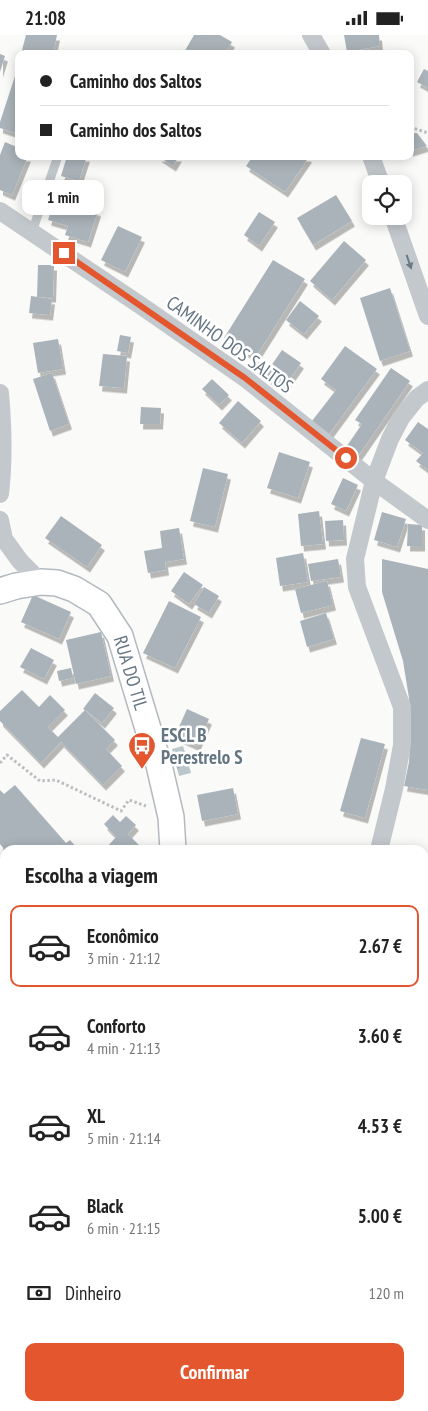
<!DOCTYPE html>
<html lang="pt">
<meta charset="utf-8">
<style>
:root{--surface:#fff;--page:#f2f2f2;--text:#222;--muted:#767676;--line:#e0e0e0;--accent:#e4572e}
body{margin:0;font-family:"PT Sans Narrow",sans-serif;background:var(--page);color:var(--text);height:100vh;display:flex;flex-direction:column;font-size:19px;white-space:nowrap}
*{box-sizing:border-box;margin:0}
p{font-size:16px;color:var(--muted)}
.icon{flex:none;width:28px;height:28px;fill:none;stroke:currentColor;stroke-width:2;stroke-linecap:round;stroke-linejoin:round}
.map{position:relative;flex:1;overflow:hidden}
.side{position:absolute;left:0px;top:810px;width:429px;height:566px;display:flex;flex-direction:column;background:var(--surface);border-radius:15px 15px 0 0;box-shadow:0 2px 12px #0003}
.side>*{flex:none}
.banner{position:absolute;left:15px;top:15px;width:399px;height:110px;border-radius:10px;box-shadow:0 2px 12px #0003;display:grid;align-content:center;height:110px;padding:0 25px;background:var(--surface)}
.buttons{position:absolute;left:362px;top:140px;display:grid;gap:10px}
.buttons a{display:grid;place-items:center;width:50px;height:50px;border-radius:10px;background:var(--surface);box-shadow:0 2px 12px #0003;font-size:25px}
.end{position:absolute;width:22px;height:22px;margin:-11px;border:6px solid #e4572e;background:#fff;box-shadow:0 0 0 2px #fff}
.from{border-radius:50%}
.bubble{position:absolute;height:35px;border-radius:10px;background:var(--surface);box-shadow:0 2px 12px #0003;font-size:16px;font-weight:800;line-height:35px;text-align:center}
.banner b{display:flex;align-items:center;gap:18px;height:48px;font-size:19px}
.banner b+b{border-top:1px solid var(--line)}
.banner i{width:12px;height:12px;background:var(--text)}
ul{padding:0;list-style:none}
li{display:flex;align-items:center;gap:15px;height:82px;margin:0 10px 8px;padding:0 15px;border:2px solid transparent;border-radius:10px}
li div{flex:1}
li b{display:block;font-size:19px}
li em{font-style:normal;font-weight:800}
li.active{border-color:var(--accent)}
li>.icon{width:45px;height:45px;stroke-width:1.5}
h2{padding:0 25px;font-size:22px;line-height:60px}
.pay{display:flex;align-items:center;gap:12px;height:55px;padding:0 25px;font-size:19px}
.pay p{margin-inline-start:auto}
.button{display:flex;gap:10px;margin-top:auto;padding:10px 25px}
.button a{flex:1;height:58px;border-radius:10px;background:var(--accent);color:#fff;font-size:20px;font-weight:800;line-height:58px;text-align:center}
.status{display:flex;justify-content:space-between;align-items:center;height:35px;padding:0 25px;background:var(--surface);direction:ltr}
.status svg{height:14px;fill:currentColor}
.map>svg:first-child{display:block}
.grass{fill:#dadfd7}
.water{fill:url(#water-waves)}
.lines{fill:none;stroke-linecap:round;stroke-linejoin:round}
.stream{stroke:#bbc7cb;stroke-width:6}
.building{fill:#aab3b9;filter:url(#shadow)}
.secondary-casing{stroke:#b3babf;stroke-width:28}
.path{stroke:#bbbfc2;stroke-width:3;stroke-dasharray:2.5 2.5;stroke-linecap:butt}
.service{stroke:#c3c8cc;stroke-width:9}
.minor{stroke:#c3c8cc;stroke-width:18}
.secondary{stroke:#fff;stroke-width:25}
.oneway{fill:#6a7a87}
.route{stroke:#e4572e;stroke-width:6}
.labels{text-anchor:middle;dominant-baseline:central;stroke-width:5;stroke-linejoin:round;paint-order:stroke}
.street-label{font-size:19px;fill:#657683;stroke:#fff}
.poi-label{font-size:19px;font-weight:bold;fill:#657683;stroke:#fff;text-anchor:start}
</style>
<div class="status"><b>21:08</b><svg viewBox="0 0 49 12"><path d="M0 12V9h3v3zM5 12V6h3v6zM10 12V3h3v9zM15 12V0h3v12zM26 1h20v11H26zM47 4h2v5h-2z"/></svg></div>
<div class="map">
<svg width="428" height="1376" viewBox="0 0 428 1376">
<defs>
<pattern id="water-waves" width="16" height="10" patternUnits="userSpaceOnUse" patternTransform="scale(1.25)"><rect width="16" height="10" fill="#bbc7cb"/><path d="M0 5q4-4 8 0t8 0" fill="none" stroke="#9ca6aa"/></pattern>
<filter id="shadow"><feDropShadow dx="3" dy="5.5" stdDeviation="0" flood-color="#0004"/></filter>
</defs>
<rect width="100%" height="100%" fill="#fafaf8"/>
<!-- grass -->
<path class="grass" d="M0 1132 5 1138V1371H110L99 1376H2L0 1373Z"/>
<!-- water -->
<path class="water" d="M183 711 191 738 179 741 172 714Z"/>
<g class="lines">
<!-- stream -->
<path class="stream" d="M0 1254 5 1260
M195 1371 202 1376"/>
</g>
<!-- building -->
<path class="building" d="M26 0H57L53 19H21Z
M194 0H220L232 7 225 19H183Z
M344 0H379L380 11 347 17Z
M0 19 5 21 0 37Z
M424 34 428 36V53L417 47Z
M15 41 19 43V99L0 93V87Z
M410 98H417L427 111 410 116Z
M5 107 19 113V121H28L12 160 0 155V120Z
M67 121H87L79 146 61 141Z
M158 121H179L173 131Z
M253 121H307L309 122 285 157 246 131Z
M336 160 352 186 313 210 297 183Z
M55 162 98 176 88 207 65 200 68 191 48 185Z
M259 177 275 187 259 211 244 200Z
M118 191 142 202 125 237 101 225Z
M344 206 366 225 332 265 310 246Z
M273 225 305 244 255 323 224 303Z
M38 230H54L53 262H37Z
M390 253 410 316 380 326 360 263Z
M31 261 52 264 50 280 29 278Z
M300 266 319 281 304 299 286 285Z
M120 300 131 302 128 318 117 316Z
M58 304 63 334 38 338 33 308Z
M345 311 377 334 329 399 312 386 336 355 321 344Z
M282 315 301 328 283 354 264 341Z
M103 319 127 321 124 353 99 351Z
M391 333 410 346 354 427 342 418 362 389 355 385Z
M52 338 69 389 50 396 33 344Z
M212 344 229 360 219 370 202 354Z
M238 366 261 386 242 408 219 388Z
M141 372 161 373 160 389H140Z
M418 387 428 394V435L416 426 423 418 405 405Z
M279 417 310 427 298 463 267 453Z
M203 433 228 439 215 492 190 486Z
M343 443 358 450 346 476 331 469Z
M319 476 323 509 301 511 298 479Z
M382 477 406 484 397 512 374 505Z
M61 481 102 510 87 532 45 503Z
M343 485 344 505 326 506 325 486Z
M408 489 422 490V511H407Z
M179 493 184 524 165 527 166 535 148 538 144 516 162 513 160 496Z
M303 518 308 547 280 551 276 523Z
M338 524 341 542 311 546 308 529Z
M382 524 428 534V755L404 751 409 727 411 693 409 663 403 626 382 557Z
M184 537 203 550 189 569 171 556Z
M327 546 333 570 301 578 295 554Z
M204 552 219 561 209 578 194 569Z
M33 560 71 577 59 604 21 587Z
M169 566 201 582 175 633 143 618Z
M326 578 334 604 307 612 300 586Z
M101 597 111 641 76 649 66 605Z
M31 613 54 625 44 644 20 632Z
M71 633 73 643 59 646 57 636Z
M22 655 39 672 50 660 65 675 48 692 58 702 85 675 83 674 95 658 114 673 102 688 85 675 115 705 106 714 122 731 103 750 61 707 41 728 0 686V676Z
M187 674 209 684 197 711 175 701Z
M361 703 385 709 365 783 340 776Z
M15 750 66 808 70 805 79 815H5L0 809V755L4 759Z
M233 753 238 779 202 786 197 760Z
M113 780 120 787 126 781 136 790 128 799 142 813 140 815H110L107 812 116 802 104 789Z
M424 1257 428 1261 424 1267Z
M428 1317V1330L424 1323V1320Z
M428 1362V1372L424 1367Z
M158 1371H182L187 1375 186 1376H159L156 1374Z"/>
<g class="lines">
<defs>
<g id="secondary">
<path id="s1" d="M0 556 16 551 41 547 57 548 74 554 99 569 120 601 159 730 171 782 173 815"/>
<path d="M424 1195 428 1191"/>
<path d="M261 1371 270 1376"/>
<path d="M325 1376 328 1371"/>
</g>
</defs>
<!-- secondary casing -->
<use href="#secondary" class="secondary-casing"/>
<!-- path -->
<path class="path" d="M410 92 428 98
M0 728 7 720 40 746 56 745 121 776 129 765 146 771"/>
<!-- service -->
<path class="service" d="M32 197 58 121"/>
<!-- minor -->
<path class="minor" d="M311 0 322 19
M371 121 381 149
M0 176 143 272 245 343 374 446 428 485
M393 181 428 281
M0 358C3 392 4 425 0 459
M0 485 4 504 20 526 41 547
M379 815 394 754 402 710V672L357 552 355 524 374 446 390 404 401 383 417 363 428 355
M424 1217 428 1227"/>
<!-- secondary -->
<use href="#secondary" class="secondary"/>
</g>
<!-- one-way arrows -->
<defs><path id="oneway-solid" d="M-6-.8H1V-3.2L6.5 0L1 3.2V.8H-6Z" transform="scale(1.25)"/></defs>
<use class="oneway" href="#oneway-solid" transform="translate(409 227) rotate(71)"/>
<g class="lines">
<!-- route -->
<path class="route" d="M64 218 245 343 346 423"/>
</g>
<!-- icons -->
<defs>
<symbol id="bus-pin" viewBox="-11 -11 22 30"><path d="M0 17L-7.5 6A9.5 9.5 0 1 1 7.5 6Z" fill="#e4572e" stroke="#fff"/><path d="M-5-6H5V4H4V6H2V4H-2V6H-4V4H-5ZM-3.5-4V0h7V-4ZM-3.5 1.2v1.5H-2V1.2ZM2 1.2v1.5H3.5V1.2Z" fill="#fff"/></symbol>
</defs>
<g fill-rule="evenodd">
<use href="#bus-pin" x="126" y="695" width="32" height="43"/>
</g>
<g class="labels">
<!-- street labels -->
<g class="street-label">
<text transform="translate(230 309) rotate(36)">CAMINHO DOS SALTOS</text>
<text stroke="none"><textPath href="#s1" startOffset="182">RUA DO TIL</textPath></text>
</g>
<!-- poi labels -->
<g class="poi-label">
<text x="161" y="700">ESCL B<tspan x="161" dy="22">Perestrelo S</tspan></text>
</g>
</g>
</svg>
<div class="buttons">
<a><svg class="icon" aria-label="locate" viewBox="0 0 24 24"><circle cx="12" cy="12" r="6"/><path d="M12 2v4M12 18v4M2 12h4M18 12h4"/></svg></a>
</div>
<i class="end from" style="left:346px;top:423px"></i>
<i class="end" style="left:64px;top:218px"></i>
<div class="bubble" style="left:22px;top:145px;width:82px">1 min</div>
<div class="banner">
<b><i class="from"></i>Caminho dos Saltos</b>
<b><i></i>Caminho dos Saltos</b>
</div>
<section class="side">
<h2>Escolha a viagem</h2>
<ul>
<li class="active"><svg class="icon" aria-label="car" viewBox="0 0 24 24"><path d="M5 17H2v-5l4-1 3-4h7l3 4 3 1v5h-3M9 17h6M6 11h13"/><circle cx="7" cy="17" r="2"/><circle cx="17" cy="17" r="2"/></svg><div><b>Econômico</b><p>3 min · 21:12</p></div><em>2.67 €</em></li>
<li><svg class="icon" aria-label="car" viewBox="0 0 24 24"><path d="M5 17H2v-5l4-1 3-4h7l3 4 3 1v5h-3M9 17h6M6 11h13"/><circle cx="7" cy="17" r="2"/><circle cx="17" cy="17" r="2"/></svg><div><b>Conforto</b><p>4 min · 21:13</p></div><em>3.60 €</em></li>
<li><svg class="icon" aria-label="car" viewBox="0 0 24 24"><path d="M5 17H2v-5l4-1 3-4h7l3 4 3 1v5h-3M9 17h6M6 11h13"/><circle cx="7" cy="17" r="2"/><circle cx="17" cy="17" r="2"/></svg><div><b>XL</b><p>5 min · 21:14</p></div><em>4.53 €</em></li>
<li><svg class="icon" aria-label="car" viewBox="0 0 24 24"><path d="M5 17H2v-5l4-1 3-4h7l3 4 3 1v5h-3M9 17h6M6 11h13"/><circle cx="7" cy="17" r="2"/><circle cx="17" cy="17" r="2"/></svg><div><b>Black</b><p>6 min · 21:15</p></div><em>5.00 €</em></li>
</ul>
<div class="pay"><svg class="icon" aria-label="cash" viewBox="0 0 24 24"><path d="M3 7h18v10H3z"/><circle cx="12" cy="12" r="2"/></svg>Dinheiro<p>120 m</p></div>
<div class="button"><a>Confirmar</a></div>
</section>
</div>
